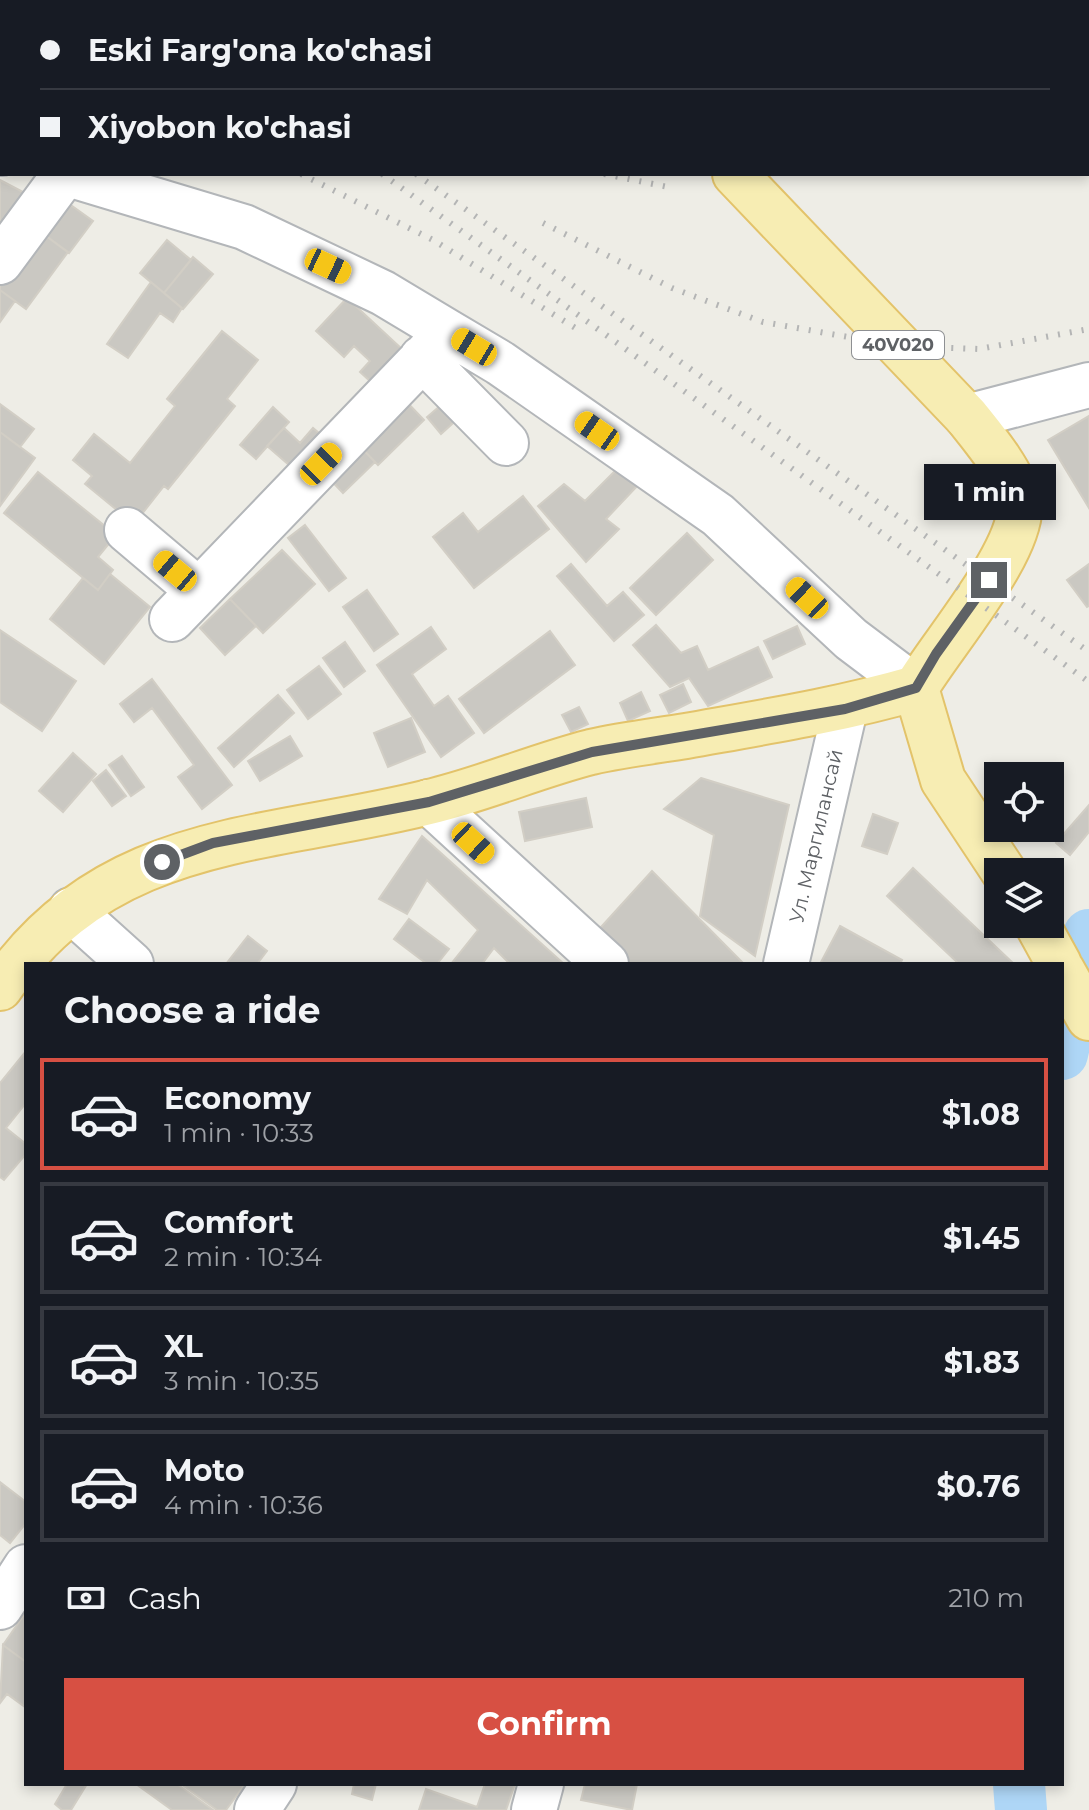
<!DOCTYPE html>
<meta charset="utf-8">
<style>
:root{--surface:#171b24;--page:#20242c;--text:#f1f3f6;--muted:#9ea1a6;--line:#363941;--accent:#d75043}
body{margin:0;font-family:Montserrat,sans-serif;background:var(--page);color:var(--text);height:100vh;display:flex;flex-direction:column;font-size:30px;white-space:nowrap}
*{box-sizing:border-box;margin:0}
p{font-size:26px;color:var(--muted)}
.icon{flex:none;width:44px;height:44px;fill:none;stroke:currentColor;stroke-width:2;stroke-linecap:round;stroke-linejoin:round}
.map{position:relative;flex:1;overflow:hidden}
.side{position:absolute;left:24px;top:962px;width:1040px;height:824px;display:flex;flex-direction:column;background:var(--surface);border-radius:0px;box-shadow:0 4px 12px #0003}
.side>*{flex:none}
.guide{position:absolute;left:0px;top:0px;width:1090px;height:176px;box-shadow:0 4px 12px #0003;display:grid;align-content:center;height:176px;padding:0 40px;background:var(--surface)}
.controls{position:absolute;left:984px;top:762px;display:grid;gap:16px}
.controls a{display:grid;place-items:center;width:80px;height:80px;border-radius:0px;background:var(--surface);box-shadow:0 4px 12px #0003;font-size:40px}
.end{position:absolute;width:36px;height:36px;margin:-18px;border:10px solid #5e6165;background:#fff;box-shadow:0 0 0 4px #fff}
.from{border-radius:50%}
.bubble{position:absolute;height:56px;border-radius:0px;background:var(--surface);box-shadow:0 4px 12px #0003;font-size:26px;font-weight:700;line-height:56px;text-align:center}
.car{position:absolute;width:24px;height:48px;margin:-24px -12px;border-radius:10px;box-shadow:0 0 6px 2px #0007;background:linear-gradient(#f5c518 24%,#345 0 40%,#f5c518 0 76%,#345 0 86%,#f5c518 0)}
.guide b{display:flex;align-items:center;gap:28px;height:76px;font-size:30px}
.guide b+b{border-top:2px solid var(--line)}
.guide i{width:20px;height:20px;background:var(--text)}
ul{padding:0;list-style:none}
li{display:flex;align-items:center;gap:24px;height:112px;margin:0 16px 12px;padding:0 24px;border:4px solid var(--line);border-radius:0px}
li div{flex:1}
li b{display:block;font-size:30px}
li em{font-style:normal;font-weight:700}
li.active{border-color:var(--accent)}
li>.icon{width:72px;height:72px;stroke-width:1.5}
h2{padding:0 40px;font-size:36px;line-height:96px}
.pay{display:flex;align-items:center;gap:20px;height:88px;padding:0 40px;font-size:30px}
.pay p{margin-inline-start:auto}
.button{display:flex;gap:16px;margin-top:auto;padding:16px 40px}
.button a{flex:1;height:92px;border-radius:0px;background:var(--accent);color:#fff;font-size:32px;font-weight:700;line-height:92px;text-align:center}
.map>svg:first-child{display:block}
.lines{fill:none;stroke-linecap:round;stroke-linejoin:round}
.river{stroke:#aed6f6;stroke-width:52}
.building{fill:#cac8c2;stroke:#d2cec5;stroke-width:2}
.minor-casing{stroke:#b3b6b9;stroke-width:48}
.major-casing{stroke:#e3c36a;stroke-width:48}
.minor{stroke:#fff;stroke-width:44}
.major{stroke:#f7edb3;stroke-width:44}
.rail{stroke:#b4b5b5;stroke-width:6;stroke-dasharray:2 10;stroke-linecap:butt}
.route{stroke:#5e6165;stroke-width:10}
.labels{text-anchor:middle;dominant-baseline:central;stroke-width:7;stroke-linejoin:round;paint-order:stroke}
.shield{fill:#fff;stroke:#8e9093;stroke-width:2}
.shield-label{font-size:18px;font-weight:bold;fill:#5e6165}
.street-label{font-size:20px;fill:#5e6165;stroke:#fff}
</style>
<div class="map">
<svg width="1089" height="1810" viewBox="0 0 1089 1810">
<rect width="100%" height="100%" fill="#eeede6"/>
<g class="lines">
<!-- river -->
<path class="river" d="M1062 1054 1089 935
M1019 1784 1021 1810"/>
</g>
<!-- building -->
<path class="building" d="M394 0H428L430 2H396Z
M505 0H549V2H503Z
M670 0H724L669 2Z
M0 180 27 194 0 226Z
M61 198 93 221 69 253 38 230Z
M38 230 68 252 26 309 0 290V281Z
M167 240 191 260 164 293 140 273Z
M193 257 213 274 183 309 164 293Z
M151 282 182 308 173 322 160 313 128 358 107 344Z
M0 290 15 301 0 322Z
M347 298 402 349 371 382 360 372 370 361 354 346 344 357 316 331Z
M222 331 258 360 227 399 235 406 168 489 164 486 134 524 85 484 92 476 73 460 94 434 130 463 175 406 167 399Z
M400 395 424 420 378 465 354 440Z
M447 400 461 416 441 434 427 417Z
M0 404 34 429 20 447 0 432Z
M273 407 289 422 256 459 240 445Z
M1089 416V508L1048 440Z
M284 428 300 443 313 428 325 438 296 471 267 446Z
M0 432 35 458 0 506Z
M354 440 375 462 343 493 322 471Z
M621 465 640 483 606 519 619 529 586 562 538 506 564 484 585 501Z
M38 472 116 535 98 557 113 570 98 590 4 513Z
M523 496 549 529 474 588 433 537 463 513 478 532Z
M305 525 346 578 329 591 288 538Z
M687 533 713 560 656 615 630 588Z
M282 550 315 584 263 633 230 599Z
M571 564 607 606 623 592 644 615 614 641 557 576Z
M1089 564V606L1087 607 1067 580Z
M110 574 150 607 104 664 50 619 83 578 98 590Z
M367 590 398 634 374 651 343 607Z
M230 599 256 626 225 655 200 628Z
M656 625 681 653 697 646 708 670 758 647 772 677 708 706 689 678 670 687 633 645Z
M797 626 805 644 773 659 764 641Z
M431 627 446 649 412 674 434 706 448 696 474 733 441 757 377 665Z
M0 630 76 681 42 731 0 702Z
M550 631 575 665 484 733 459 699Z
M345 642 365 671 344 687 323 658Z
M319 666 341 694 308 719 287 690Z
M152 679 232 785 202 809 178 777 194 765 152 708 134 722 120 704Z
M683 684 691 702 669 713 660 695Z
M641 692 650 711 628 721 620 703Z
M278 695 294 713 234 767 218 748Z
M579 707 588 724 571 732 562 715Z
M411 718 425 752 388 767 374 733Z
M290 736 302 756 260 781 248 761Z
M73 753 96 774 63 812 39 791Z
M122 756 144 787 131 796 109 765Z
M106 770 126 796 112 806 93 781Z
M701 778 789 805 755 956 700 916 714 835 664 809Z
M586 798 592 827 525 841 519 812Z
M1089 805V832L1070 855 1056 843Z
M873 814 898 823 887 854 862 846Z
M422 836 564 964H510L494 948 482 964H451L478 930 427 880 407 914 379 899Z
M913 868 1014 964H959L887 896Z
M652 871 744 964H622L592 937Z
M409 919 449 949 437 964H427L394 939Z
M840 926 902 960 900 964H820Z
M248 936 267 951 257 964H226Z
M26 1051V1103L6 1128 26 1144V1154L4 1180 0 1177V1083Z
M0 1482 26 1502V1523L10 1543 0 1535Z
M26 1612V1662L3 1645Z
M3 1645 26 1662 25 1707 7 1694 0 1703Z
M67 1784H87L71 1810H62L55 1804Z
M136 1784H177L213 1810H172Z
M181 1784H245L226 1810H217Z
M354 1784H376L372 1800 352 1794Z
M485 1784H515L506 1810H419L426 1789 477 1807Z
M585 1784H637L632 1810 581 1800Z"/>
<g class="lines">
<defs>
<path id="minor" d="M829 2 831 0
M1088 31 1089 30
M0 153H2
M68 174 244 227 383 293 448 332 500 363 718 515 851 639 916 688
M0 262 65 174
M422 358 506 443
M967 417 1089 385
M127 530 199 591
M172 619 448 332
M429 802 606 964
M71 910 131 964
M786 964 845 709
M0 1607 26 1567
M257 1810 274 1784
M534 1810 541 1784"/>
<path id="major" d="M591 0 592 2
M735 174 967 417C983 437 1015 475 1019 501 1027 547 941 645 916 688
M916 688 943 780 1004 872
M1037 924 1059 964
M1062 970 1089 1018
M0 988C106 832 266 843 429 802 484 789 536 766 591 752 622 745 655 741 686 736 764 722 840 710 916 688"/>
</defs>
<!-- minor casing -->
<use href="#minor" class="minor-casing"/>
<!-- major casing -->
<use href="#major" class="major-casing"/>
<!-- minor -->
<use href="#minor" class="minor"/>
<!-- major -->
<use href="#major" class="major"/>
<!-- rail -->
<path class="rail" d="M136 0 139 2
M170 0 173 2
M0 70 2 71
M301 174 433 240 582 332
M382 174 1089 682
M416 174 1089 652
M604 174 673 188
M543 223 672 288 763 322 899 346 979 349 1089 329"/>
</g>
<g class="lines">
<!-- route -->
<path class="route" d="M162 862 213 843 429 802 592 752 845 709 916 688 936 654 989 580"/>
</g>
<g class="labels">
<!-- shield labels -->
<rect class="shield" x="852" y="331" width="92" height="28" rx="6"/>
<g class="shield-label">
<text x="898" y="345">40V020</text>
</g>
<!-- street labels -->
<g class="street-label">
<text transform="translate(816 836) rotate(-77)">Ул. Маргилансай</text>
</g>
</g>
</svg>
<div class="controls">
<a><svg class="icon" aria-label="locate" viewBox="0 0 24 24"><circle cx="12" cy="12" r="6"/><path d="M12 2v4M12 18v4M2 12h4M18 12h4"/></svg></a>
<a><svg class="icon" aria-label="layers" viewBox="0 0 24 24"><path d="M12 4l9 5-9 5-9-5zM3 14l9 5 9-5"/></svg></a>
</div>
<i class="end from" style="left:162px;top:862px"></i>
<i class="end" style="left:989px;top:580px"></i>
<div class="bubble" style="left:924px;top:464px;width:132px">1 min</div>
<i class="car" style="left:328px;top:266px;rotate:115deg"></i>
<i class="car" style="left:474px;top:347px;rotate:301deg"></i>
<i class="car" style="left:597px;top:431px;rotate:305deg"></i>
<i class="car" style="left:321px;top:464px;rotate:44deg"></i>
<i class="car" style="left:175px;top:571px;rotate:310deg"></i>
<i class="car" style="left:807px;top:598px;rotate:313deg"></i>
<i class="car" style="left:473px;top:843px;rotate:133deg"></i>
<div class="guide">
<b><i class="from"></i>Eski Farg'ona ko'chasi</b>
<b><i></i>Xiyobon ko'chasi</b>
</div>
<section class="side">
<h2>Choose a ride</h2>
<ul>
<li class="active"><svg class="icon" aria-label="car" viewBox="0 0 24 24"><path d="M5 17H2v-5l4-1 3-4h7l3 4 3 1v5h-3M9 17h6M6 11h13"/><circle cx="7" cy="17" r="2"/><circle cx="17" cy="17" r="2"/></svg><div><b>Economy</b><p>1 min · 10:33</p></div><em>$1.08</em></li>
<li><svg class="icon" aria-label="car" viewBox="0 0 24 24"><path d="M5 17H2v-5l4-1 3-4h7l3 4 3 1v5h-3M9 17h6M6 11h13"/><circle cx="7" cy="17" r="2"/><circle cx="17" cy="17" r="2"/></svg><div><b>Comfort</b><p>2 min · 10:34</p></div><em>$1.45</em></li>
<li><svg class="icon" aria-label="car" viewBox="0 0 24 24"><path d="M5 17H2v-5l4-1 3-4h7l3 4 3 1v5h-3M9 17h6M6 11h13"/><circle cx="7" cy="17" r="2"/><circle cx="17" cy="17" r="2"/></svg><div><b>XL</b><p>3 min · 10:35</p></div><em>$1.83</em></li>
<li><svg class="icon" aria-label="car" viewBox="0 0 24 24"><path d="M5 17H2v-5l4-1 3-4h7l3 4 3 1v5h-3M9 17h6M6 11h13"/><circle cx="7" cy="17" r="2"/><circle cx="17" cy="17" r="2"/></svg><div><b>Moto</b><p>4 min · 10:36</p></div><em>$0.76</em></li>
</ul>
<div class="pay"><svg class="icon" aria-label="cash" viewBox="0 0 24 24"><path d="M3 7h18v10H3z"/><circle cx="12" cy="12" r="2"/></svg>Cash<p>210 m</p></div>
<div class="button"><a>Confirm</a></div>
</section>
</div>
